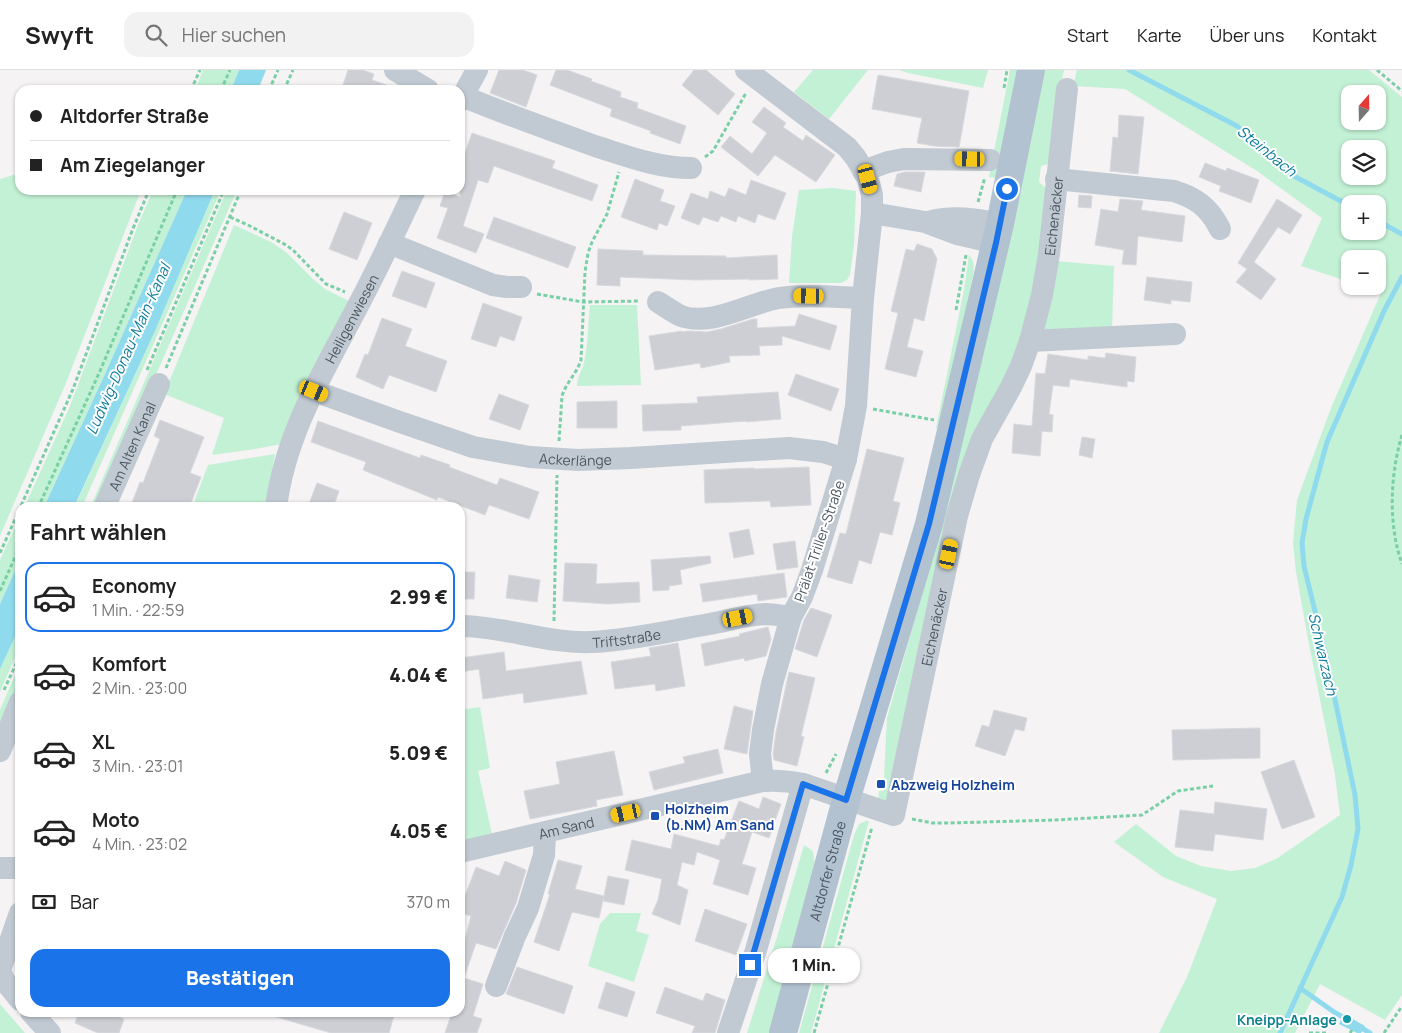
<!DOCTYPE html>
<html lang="de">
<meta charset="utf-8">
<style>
:root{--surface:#fff;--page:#f2f2f2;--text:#222;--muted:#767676;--line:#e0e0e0;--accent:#1a73e8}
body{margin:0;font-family:Manrope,sans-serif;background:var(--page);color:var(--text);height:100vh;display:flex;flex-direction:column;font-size:19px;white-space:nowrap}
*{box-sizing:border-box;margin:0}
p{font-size:16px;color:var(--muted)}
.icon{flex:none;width:28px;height:28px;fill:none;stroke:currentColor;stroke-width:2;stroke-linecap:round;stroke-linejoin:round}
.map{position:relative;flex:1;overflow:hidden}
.drawer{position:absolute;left:15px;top:432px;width:450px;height:515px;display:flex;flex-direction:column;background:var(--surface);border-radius:15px;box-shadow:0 1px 4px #0004}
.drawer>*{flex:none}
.banner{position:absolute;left:15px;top:15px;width:450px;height:110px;border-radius:15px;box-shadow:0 1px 4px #0004;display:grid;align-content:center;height:110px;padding:0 15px;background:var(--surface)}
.needle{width:32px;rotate:20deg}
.controls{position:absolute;left:1341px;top:15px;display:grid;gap:10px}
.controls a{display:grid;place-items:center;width:45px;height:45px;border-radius:10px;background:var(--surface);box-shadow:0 1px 4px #0004;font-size:25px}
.end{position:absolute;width:22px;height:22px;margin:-11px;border:6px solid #1a73e8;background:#fff;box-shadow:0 0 0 2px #fff}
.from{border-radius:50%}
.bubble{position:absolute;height:35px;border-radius:15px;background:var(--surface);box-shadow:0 1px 4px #0004;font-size:16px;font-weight:800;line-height:35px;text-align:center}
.car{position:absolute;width:15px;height:30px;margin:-15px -8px;border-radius:6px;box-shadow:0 0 4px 1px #0007;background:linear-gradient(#f5c518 24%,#345 0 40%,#f5c518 0 76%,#345 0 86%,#f5c518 0)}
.banner b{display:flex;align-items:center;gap:18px;height:48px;font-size:19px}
.banner b+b{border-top:1px solid var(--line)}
.banner i{width:12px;height:12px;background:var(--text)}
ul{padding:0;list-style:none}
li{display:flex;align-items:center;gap:15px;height:70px;margin:0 10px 8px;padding:0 5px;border:2px solid transparent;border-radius:15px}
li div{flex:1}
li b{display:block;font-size:19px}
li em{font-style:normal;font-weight:800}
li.on{border-color:var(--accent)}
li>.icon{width:45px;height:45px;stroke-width:1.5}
h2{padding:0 15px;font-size:22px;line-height:60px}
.pay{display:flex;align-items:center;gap:12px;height:55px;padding:0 15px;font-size:19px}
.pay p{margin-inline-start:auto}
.button{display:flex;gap:10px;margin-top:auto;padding:10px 15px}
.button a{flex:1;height:58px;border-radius:15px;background:var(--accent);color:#fff;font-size:20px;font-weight:800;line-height:58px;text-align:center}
header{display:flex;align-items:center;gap:30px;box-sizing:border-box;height:70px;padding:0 25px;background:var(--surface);border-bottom:1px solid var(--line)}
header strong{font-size:24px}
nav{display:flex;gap:28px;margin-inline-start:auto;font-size:18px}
.search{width:350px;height:45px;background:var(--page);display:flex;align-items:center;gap:12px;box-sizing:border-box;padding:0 18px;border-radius:15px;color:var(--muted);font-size:19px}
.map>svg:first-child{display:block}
.green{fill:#c3f1d5;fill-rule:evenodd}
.water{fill:#90daee}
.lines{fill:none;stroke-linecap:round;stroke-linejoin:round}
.stream{stroke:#90daee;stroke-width:5}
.building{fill:#cdcfd5;stroke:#d7d9de}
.path{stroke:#7ad0a6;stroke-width:3;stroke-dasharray:4 2.5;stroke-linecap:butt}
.minor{stroke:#c1cad2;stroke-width:22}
.major{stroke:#b3c2d1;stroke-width:28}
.route{stroke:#1a73e8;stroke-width:6}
.transit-dot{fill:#1a4fb4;stroke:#fff;stroke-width:2}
.culture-dot{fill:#0f9aa8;stroke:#fff;stroke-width:2}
.labels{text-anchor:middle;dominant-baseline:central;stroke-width:4;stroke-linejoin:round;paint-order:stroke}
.street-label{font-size:14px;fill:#4a5661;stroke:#fff}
.transit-label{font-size:14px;font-weight:bold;fill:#164399;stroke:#fff;text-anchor:start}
.culture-label{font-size:14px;font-weight:bold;fill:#0d838f;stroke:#fff;text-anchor:end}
.water-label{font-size:15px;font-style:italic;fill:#0c7c9b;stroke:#fff}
</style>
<header>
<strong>Swyft</strong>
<div class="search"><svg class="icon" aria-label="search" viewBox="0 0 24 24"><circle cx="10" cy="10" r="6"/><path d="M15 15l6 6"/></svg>Hier suchen</div>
<nav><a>Start</a><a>Karte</a><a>Über uns</a><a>Kontakt</a></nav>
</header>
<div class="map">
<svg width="1402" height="963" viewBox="0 0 1402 963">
<rect width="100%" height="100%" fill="#f5f3f3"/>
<!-- green -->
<path class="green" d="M203 0H239L231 20H195Z
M813 0H868L829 49 794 22Z
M899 0H988L983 18 908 3Z
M1010 0H1017L996 108 989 107Z
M1042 0H1064L1061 15 1051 93 1041 96 1039 112 1048 120 1030 244 1006 310 889 727 885 731 878 729 879 721H884L887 709 884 708 887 648 922 524Z
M1077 0H1369L1402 27V925L1385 950 1320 914 1295 963H1159L1187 907 1217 829 1163 807 1114 772 1136 754 1176 786 1201 796 1231 801 1255 798 1276 789 1340 745 1335 705 1308 569 1296 502 1293 473 1297 430 1331 338 1381 223 1361 216H1378V189H1350V212L1301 196 1322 148 1257 101 1125 19 1073 16ZM1350 24H1378V51H1350ZM1350 79H1378V106H1350ZM1350 134H1378V161H1350Z
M20 103V120H141L66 313 0 466V109Z
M833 118 856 121 854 175 850 205 847 210 841 213H789L792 166 799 120Z
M153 120H187L105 304 44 437 24 438 70 336 138 155Z
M215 120H221L82 437 74 438 155 261Z
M227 120H237L98 437 90 438Z
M234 155 271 172 286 182 314 210 325 219 349 231 282 374 255 379 212 385 224 348 164 324Z
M969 185C977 193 973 205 971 215L939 359 936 358 964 220Z
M1055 191 1114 196 1112 262 1041 263Z
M590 235H637L641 315 577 316C577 307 582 301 584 293 588 274 588 254 590 235Z
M275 384 270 411 266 437 192 438 208 395Z
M20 446V490L0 534V490Z
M20 556V576L0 622V599Z
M20 593V620L0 668V640Z
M480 637 490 698 478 701 492 764 460 772V640Z
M866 751H869L811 963H799L854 765 859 754Z
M804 775 813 781 815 795 771 963H747L777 867Z
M610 843H641L636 861 649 865 634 912 588 896 600 854Z
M0 934 25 963H0Z"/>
<!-- water -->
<path class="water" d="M239 0H266L258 20H231Z
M187 120H215L155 261 74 437H44L105 304Z
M20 490V556L0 599V534Z
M1344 944 1365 956 1361 963H1357L1339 954Z"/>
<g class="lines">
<!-- stream -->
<path class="stream" d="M1129 0 1237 56 1292 105 1350 136
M1378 151 1402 164
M1300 918 1334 942 1348 950
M1358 956 1370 963
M1280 963 1342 827 1351 795 1358 759 1355 725 1325 582 1304 496 1302 473 1306 449 1327 372 1384 241 1402 207"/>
</g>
<!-- building -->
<path class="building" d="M348 0H363L374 4 372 10 395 18V20H358L343 15Z
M499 0H523L537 5 526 37 490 23Z
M556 0H567L592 9 591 11 621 22 620 27 638 33 637 38 686 56 680 74 650 63 651 61 610 46 612 39 550 15Z
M694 0H706L735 24 718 45 682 15Z
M878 5 969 21 959 77 934 76 917 73 922 48 872 39Z
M764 37 786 53 783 57 803 71 806 65 835 85 816 112 775 85 758 106 721 77 730 66 752 84 767 63 752 52Z
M1119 45 1144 47 1138 104 1110 101 1113 67 1118 68Z
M472 63 555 91 552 98 598 115 592 131 494 96 488 113 478 110 463 156 484 164 476 183 437 168 448 138 440 136 445 121 460 127V98Z
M1205 93 1226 101 1227 98 1259 110 1251 133 1219 121 1221 116 1199 107Z
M905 102H925L921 122 894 116 897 104Z
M635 109 664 120 660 131 675 136 667 156 659 153 657 160 621 147Z
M751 110 786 123 775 150 758 144 755 153 738 146 736 152 721 146 718 152 703 147 699 155 681 148 691 123 708 129 710 121 725 127 729 118 746 125Z
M1079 125 1092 126 1091 138 1078 137Z
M1120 129 1143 131 1141 140 1185 146 1182 172 1138 166 1136 195 1122 194 1124 180 1095 175 1101 139 1118 142Z
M1277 129 1302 145 1290 164 1278 157 1254 192 1276 209 1261 230 1236 212 1247 199 1238 193Z
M344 142 372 153 357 190 329 179Z
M494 147 576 177 568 198 486 168Z
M917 174 932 179 937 189 924 251 914 248 907 277 923 281 916 307 885 299 898 243 891 241 906 179 914 181Z
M598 179 643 181V185L726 186V188L777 185 778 209 749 210V209L695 210 620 207V216L597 215Z
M402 201 435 213 426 238 392 226Z
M1147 207 1192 212 1190 232 1171 230V234L1144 230Z
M483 233 522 247 514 271 500 266 496 277 471 269Z
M799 244 837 256 830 280 782 266V275L759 276 760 285 729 286 730 292 701 298 700 293 655 300 649 266 682 261V262L689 261 707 262 721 259 753 249H757V258L795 256Z
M382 248 412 259 405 276 447 291 436 322 389 305 383 319 356 307 365 284 368 285Z
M1106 283 1136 287 1134 312 1127 311V317L1070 309 1069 317 1053 315 1049 344 1053 345 1052 362 1042 361 1040 386 1012 383 1014 354 1032 356 1036 303 1045 304 1048 284 1088 290V286L1105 288Z
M796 304 839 319 831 341 788 325Z
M778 322 781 349 746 352V351L681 356V360L643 361 642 335 698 333 697 327Z
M499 324 529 335 520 360 489 349Z
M617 331V358H577V332Z
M160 350 204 367 190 403 201 407 189 438H130L140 412 143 413 160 369 154 366Z
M318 351 420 388 421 385 450 395 449 397 497 415 500 408 539 422 529 449 489 435 485 445 438 427 437 430 363 400 366 392 311 372Z
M1082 367 1095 369 1092 388 1079 385Z
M867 379 904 388 893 431 900 433 892 465 880 462 871 494 859 490 852 514 827 507 840 463 846 464Z
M809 397 811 435 771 437 770 431 705 433 704 400 754 398V399Z
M317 413 339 421 333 438H320L309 434Z
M749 459 754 484 734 488 729 463Z
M795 471 798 497 777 500 773 474Z
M710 486 711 493 680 500 682 514 669 516V520L653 521 651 490Z
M565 493 597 494 596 514 639 512 640 532 608 534 563 531Z
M460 502H475L474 529H460Z
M784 503 787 527 758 531 757 524 703 532 700 514Z
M509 505 540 510 537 532 506 528Z
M811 538 832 545 817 587 795 579 804 550Z
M768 557 771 569 766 586 745 591 744 588 705 596 701 574 740 566 739 564Z
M678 573 685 616 656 621 655 614 615 619 611 592 651 586 649 578Z
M504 582 506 601 581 591 587 624 524 633 523 623 483 629 479 599 460 602V588Z
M789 602 815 608 801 666 804 667 797 696 774 690 773 684 776 662Z
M734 636 753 641 747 684 724 679Z
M994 640 1027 648 1024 661 1015 659 1005 686 975 676 982 655 989 657Z
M1260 658V688L1173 690 1172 660Z
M718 679 723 703 654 720 649 702 685 693 683 687Z
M614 681 623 725 596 730 597 736 530 749 524 721 560 714 556 692Z
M1294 690 1315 747 1282 759 1261 702Z
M763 727 781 734 769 768 752 762 742 794 756 798 748 825 713 814 720 790 697 782 694 795 682 792 677 815 688 820 680 855 652 844 658 830 662 809 625 800 632 770 671 779 674 764 719 776 721 769 724 770 739 731 759 739Z
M1215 732 1267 739 1263 770 1215 764 1213 781 1175 777 1180 740 1214 744Z
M558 790 582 796 575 819 604 826 599 848 572 842 559 881 534 872 550 824H548Z
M505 791 526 800 516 833 496 879 476 873 464 908 483 914 473 946 482 949 477 963H445L452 942H460V868L465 870 471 846 460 843V825L465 826 476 797 499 806Z
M608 806 629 810 624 835 603 831Z
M705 839 747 854 736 885 695 871Z
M517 897 573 916 564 944 506 924Z
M606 912 635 922 627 947 598 938Z
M665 917 703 931 706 923 725 930 715 963H692L695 956 656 943Z
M79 942H106L124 949 119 963H98L75 953Z
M274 942H395L389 963H331L273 946Z"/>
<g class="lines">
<!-- path -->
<path class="path" d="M1377 0 1402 21
M1004 18 1007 0
M191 20 200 0
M221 20 230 0
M269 20 278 0
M284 20 293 0
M705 87 713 81 746 23
M978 132 985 107
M230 147 250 156 286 175 293 180 326 214 345 222
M537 224 583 232 640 231
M956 240 966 185
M166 298 241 120
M147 300 224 120
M873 339 934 350
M1402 365C1390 405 1388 454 1402 494
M559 371 562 326C566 313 577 303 581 290L585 202 588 183 592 172 607 144 619 102
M38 438 100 301 177 120
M0 483 73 319 132 161 149 120
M0 521 20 476
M554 551 557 405
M4 620 20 585
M826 703 836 684
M912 749 932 753H950L1055 750 1142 745 1178 721 1213 716
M814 963 872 757
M1309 963H1327
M1350 963 1352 960
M1384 963 1402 936"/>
<!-- minor -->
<g class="minor">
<path d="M395 0 428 20"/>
<path d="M746 0 847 77 856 88 868 109 872 125V143L863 228 856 336 846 389 812 500 802 527 791 547 772 614 763 660 760 684 763 711"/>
<path d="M462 26C506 44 550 60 595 76 627 86 657 98 691 98"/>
<path d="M460 31 477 0"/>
<path d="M863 101 888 92 904 89 990 90"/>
<path d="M1056 109 1174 121C1196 128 1209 137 1220 159"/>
<path d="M872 143 925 152 957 164 996 173"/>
<path d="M928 152C953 145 976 149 1000 154"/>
<path d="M389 173 493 215 507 217H521"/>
<path d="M658 232C666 237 673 242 681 246 712 257 749 233 779 228 806 224 835 227 863 228"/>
<path d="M1030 271 1175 264"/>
<path id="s1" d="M314 321 397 351 473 377 530 387 578 390 631 388 789 378 823 382 846 389"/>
<path id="s2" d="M104 438 159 314"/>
<path id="s3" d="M276 438C285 362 327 296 361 230 380 194 397 157 415 120"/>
<path id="s4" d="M460 556C504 556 548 574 592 572 631 570 670 561 709 554 727 551 746 545 765 544 774 544 783 546 791 547"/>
<path d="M0 681 20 632"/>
<path id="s5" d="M460 782 763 711C777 710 789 711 803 714L894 745 957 446 969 405 982 369 1011 317 1021 296 1030 271 1042 225 1049 184 1067 19"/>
<path d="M0 798H20"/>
<path d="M20 843 0 900 4 910 20 930"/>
<path d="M496 916 515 866 528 838 544 785 545 763"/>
<path d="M31 942 50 963"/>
<path d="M728 963 756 880 803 714"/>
</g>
<!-- major -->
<path class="major" id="s6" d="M783 963 846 730 929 454 1000 154 1031 0"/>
</g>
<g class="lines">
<!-- route -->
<path class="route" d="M750 895 803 714 846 730 929 454 996 173 1007 119"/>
</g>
<!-- markers -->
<g class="transit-dot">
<rect x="876" y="709" width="10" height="10" rx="2.5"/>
<rect x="650" y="741" width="10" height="10" rx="2.5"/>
</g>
<circle class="culture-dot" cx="1347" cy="949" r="5"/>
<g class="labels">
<!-- street labels -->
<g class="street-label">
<text stroke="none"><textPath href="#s5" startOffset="1071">Eichenäcker</textPath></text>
<text stroke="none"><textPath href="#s3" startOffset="205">Heiligenwiesen</textPath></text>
<text stroke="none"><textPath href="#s2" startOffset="68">Am Alten Kanal</textPath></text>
<text stroke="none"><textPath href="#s1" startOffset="272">Ackerlänge</textPath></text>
<text transform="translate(819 471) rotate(-71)">Prälat-Triller-Straße</text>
<text stroke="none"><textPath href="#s5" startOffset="640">Eichenäcker</textPath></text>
<text stroke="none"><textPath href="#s4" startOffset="168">Triftstraße</textPath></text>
<text stroke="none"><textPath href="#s5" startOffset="109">Am Sand</textPath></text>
<text stroke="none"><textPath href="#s6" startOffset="168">Altdorfer Straße</textPath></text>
</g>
<!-- transit labels -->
<g class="transit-label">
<text x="891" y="714">Abzweig Holzheim</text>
<text x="665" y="738">Holzheim<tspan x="665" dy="16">(b.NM) Am Sand</tspan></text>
</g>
<!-- culture labels -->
<g class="culture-label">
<text x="1337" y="949">Kneipp-Anlage</text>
</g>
<!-- water labels -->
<g class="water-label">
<text transform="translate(1267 81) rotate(39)">Steinbach</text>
<text transform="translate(128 279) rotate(-66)">Ludwig-Donau-Main-Kanal</text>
<text transform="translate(1323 584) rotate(77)">Schwarzach</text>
</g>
</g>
</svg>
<div class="controls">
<a><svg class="needle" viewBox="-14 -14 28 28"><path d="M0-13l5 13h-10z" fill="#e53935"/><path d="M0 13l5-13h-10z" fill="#767676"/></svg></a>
<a><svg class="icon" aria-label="layers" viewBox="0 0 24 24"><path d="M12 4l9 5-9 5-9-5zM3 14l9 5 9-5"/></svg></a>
<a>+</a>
<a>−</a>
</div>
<i class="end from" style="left:1007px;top:119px"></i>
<i class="end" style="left:750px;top:895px"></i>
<div class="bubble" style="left:768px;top:878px;width:92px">1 Min.</div>
<i class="car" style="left:970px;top:89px;rotate:271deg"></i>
<i class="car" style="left:868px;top:109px;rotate:165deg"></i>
<i class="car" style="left:809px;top:226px;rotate:271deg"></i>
<i class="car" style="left:314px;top:321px;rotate:112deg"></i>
<i class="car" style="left:949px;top:484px;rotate:12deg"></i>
<i class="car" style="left:738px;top:548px;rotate:79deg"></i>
<i class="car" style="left:626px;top:743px;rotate:257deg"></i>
<div class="banner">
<b><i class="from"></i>Altdorfer Straße</b>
<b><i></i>Am Ziegelanger</b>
</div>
<section class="drawer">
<h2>Fahrt wählen</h2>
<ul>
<li class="on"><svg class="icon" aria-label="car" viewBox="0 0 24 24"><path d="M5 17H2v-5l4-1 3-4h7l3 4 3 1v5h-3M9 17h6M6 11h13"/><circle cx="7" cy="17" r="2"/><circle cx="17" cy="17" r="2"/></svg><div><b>Economy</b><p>1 Min. · 22:59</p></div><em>2.99 €</em></li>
<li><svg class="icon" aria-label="car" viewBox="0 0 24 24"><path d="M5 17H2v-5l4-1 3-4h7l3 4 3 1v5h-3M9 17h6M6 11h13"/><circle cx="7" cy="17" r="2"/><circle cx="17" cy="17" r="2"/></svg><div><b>Komfort</b><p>2 Min. · 23:00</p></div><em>4.04 €</em></li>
<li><svg class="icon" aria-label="car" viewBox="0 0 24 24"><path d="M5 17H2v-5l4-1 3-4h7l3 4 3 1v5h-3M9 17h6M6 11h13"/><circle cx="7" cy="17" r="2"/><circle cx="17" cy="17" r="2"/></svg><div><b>XL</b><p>3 Min. · 23:01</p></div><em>5.09 €</em></li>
<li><svg class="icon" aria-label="car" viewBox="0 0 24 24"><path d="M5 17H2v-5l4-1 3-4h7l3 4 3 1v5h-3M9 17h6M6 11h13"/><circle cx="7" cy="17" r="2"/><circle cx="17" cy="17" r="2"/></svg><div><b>Moto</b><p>4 Min. · 23:02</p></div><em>4.05 €</em></li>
</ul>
<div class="pay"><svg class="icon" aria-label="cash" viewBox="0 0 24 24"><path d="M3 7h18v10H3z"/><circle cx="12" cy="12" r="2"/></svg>Bar<p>370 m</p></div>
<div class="button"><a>Bestätigen</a></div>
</section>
</div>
